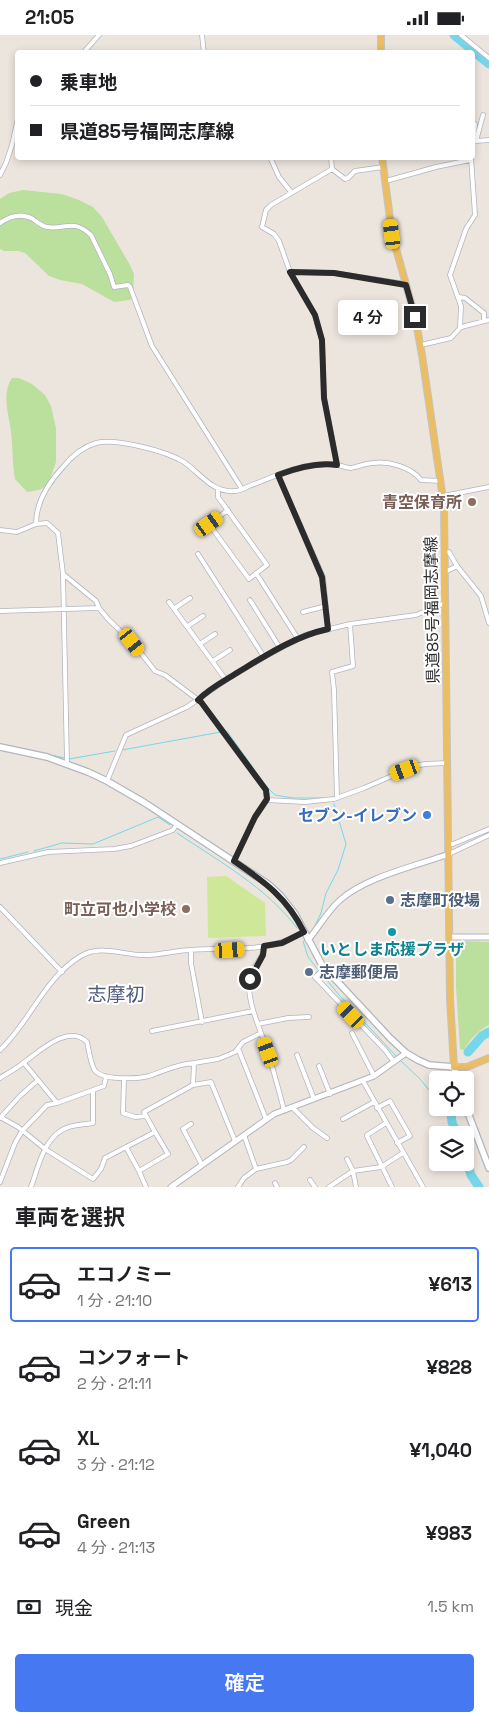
<!DOCTYPE html>
<html lang="ja">
<meta charset="utf-8">
<style>
:root{--surface:#fff;--page:#f2f2f2;--text:#202124;--muted:#757577;--line:#e0e0e0;--accent:#4678f2}
body{margin:0;font-family:"Space Grotesk","Noto Sans JP",sans-serif;background:var(--page);color:var(--text);height:100vh;display:flex;flex-direction:column;font-size:19px;white-space:nowrap}
*{box-sizing:border-box;margin:0}
p{font-size:16px;color:var(--muted)}
.icon{flex:none;width:28px;height:28px;fill:none;stroke:currentColor;stroke-width:2;stroke-linecap:round;stroke-linejoin:round}
.map{position:relative;height:1152px;overflow:hidden}
.sheet{display:flex;flex-direction:column;background:var(--surface);flex:1}
.sheet>*{flex:none}
.banner{position:absolute;left:15px;top:15px;width:460px;height:110px;border-radius:5px;box-shadow:0 2px 8px #0003;display:grid;align-content:center;height:110px;padding:0 15px;background:var(--surface)}
.fabs{position:absolute;left:429px;top:1036px;display:grid;gap:10px}
.fabs a{display:grid;place-items:center;width:45px;height:45px;border-radius:5px;background:var(--surface);box-shadow:0 2px 8px #0003;font-size:25px}
.end{position:absolute;width:22px;height:22px;margin:-11px;border:6px solid #2b2b2b;background:#fff;box-shadow:0 0 0 2px #fff}
.from{border-radius:50%}
.bubble{position:absolute;height:35px;border-radius:5px;background:var(--surface);box-shadow:0 2px 8px #0003;font-size:16px;font-weight:600;line-height:35px;text-align:center}
.car{position:absolute;width:15px;height:30px;margin:-15px -8px;border-radius:6px;box-shadow:0 0 4px 1px #0007;background:linear-gradient(#f5c518 24%,#345 0 40%,#f5c518 0 76%,#345 0 86%,#f5c518 0)}
.banner b{display:flex;align-items:center;gap:18px;height:48px;font-size:19px}
.banner b+b{border-top:1px solid var(--line)}
.banner i{width:12px;height:12px;background:var(--text)}
ul{padding:0;list-style:none}
li{display:flex;align-items:center;gap:15px;height:75px;margin:0 10px 8px;padding:0 5px;border:2px solid transparent;border-radius:5px}
li div{flex:1}
li b{display:block;font-size:19px}
li em{font-style:normal;font-weight:600}
li.active{border-color:var(--accent)}
li>.icon{width:45px;height:45px;stroke-width:1.5}
h2{padding:0 15px;font-size:22px;line-height:60px}
.pay{display:flex;align-items:center;gap:12px;height:55px;padding:0 15px;font-size:19px}
.pay p{margin-inline-start:auto}
.cta{display:flex;gap:10px;margin-top:auto;padding:10px 15px}
.cta a{flex:1;height:58px;border-radius:5px;background:var(--accent);color:#fff;font-size:20px;font-weight:600;line-height:58px;text-align:center}
.status{display:flex;justify-content:space-between;align-items:center;height:35px;padding:0 25px;background:var(--surface);direction:ltr}
.status svg{height:14px;fill:currentColor}
.map>svg:first-child{display:block}
.green{fill:#bbe09d}
.pitch{fill:#cee799}
.lines{fill:none;stroke-linecap:round;stroke-linejoin:round}
.stream{stroke:#76d7ea;stroke-width:1}
.river{stroke:#76d7ea;stroke-width:9}
.minor-casing{stroke:#b1b5be;stroke-width:5.5}
.tertiary-casing{stroke:#b1b5be;stroke-width:7}
.secondary-casing{stroke:#b1b5be;stroke-width:8}
.primary-casing{stroke:#c4c4c4;stroke-width:8}
.minor{stroke:#fff;stroke-width:4}
.tertiary{stroke:#fff;stroke-width:5}
.secondary{stroke:#fff;stroke-width:5.5}
.primary{stroke:#ebbe65;stroke-width:6}
.route{stroke:#2b2b2b;stroke-width:6}
.education-dot{fill:#8d6e63;stroke:#fff;stroke-width:2}
.shop-dot{fill:#3f7fe0;stroke:#fff;stroke-width:2}
.service-dot{fill:#5c6f8a;stroke:#fff;stroke-width:2}
.culture-dot{fill:#0f9aa8;stroke:#fff;stroke-width:2}
.labels{text-anchor:middle;dominant-baseline:central;stroke-width:4;stroke-linejoin:round;paint-order:stroke}
.education-label{font-size:16px;font-weight:bold;fill:#785e54;stroke:#fff;text-anchor:end}
.street-label{font-size:16px;fill:#2b2b2b;stroke:#fff}
.shop-label{font-size:16px;font-weight:bold;fill:#366cbe;stroke:#fff;text-anchor:end}
.service-label{font-size:16px;font-weight:bold;fill:#4e5e75;stroke:#fff;text-anchor:start}
.culture-label{font-size:16px;font-weight:bold;fill:#0d838f;stroke:#fff}
.quarter-label{font-size:19px;fill:#4d5a7a;stroke:#fff}
</style>
<div class="status"><b>21:05</b><svg viewBox="0 0 49 12"><path d="M0 12V9h3v3zM5 12V6h3v6zM10 12V3h3v9zM15 12V0h3v12zM26 1h20v11H26zM47 4h2v5h-2z"/></svg></div>
<div class="map">
<svg width="489" height="1152" viewBox="0 0 489 1152">
<rect width="100%" height="100%" fill="#ece5de"/>
<!-- green -->
<path class="green" d="M23 155 62 159 79 165 93 172 102 182 130 230 134 239 133 261 130 265 114 267 82 249 60 245 49 241 25 218 18 216H4L0 214V164L9 158Z
M12 343H19L32 349 45 360 51 371 56 393V427L48 450 39 455 27 457 15 444C12 428 13 413 11 397 9 379 1 360 12 343Z
M461 906 489 907V990C478 996 470 1004 464 1015L460 1014 456 952V909Z"/>
<!-- pitch -->
<path class="pitch" d="M226 841 265 868 266 901 208 903 207 842Z"/>
<g class="lines">
<!-- stream -->
<path class="stream" d="M227 696 266 751 275 760 293 763H323
M13 712 65 723
M122 715 221 697
M69 724 115 716
M177 798C220 827 266 852 297 893
M34 816 62 808 93 809 158 782 170 790
M0 824 28 817
M315 891 321 878 326 858 338 835 346 809 334 769
M303 906 308 922 319 936
M322 939 339 960 396 1021
M399 1024 420 1044 438 1066
M442 1072 452 1087"/>
<!-- river -->
<path class="river" d="M454 0 489 29
M468 1017 482 1001 489 997
M450 1072 452 1087 457 1100
M465 1123 471 1140 479 1152"/>
<defs>
<path id="minor" d="M202 0 204 18
M461 0 489 23
M83 18 99 0
M476 106 483 80
M473 107 475 89
M472 110 473 107 476 106 489 105
M270 122 279 142 291 157
M331 122 332 134 345 144 348 143 355 136 383 132
M332 134 271 170 266 175 262 192 274 199 279 206 290 237 315 280 322 305 324 363 337 429
M0 140 6 128 12 110 18 83
M386 146 436 132 470 125
M0 188C10 181 22 178 33 184 37 187 41 191 47 192 65 195 73 183 91 200L110 239 114 252 128 250 130 252 152 311 242 454
M290 237 334 238 406 249
M459 262 465 263 484 278V286
M460 293 461 271 450 240 466 194 475 180 471 122
M421 310 451 303 460 293 465 291 489 285
M278 440 323 542 328 594
M218 454V462L267 530 249 544 209 489 228 475
M443 461 489 452
M36 489C36 467 49 447 63 432 72 421 82 412 96 408 116 403 166 416 184 427 201 439 212 458 235 456 240 456 245 453 249 451 264 446 279 438 295 434 304 431 323 428 333 429 339 429 344 433 351 433 358 432 366 428 373 428 389 426 411 432 421 445L441 446
M0 495 17 497 36 489 47 488 58 498 63 539 96 566 99 573 108 584 132 607 155 636 165 640 201 667 266 755 267 765 255 782 234 826
M445 517H449L457 531 481 561 489 588
M198 519 264 622
M445 537 457 531
M256 538 298 604
M63 539 67 728
M250 565 280 613
M169 567 226 645
M175 573 190 563
M0 576 99 573
M303 577 326 571
M188 591 203 581
M200 609 215 599
M213 626 230 615
M107 746 126 700 187 672 226 645 264 622 305 600 350 589 416 580 445 568
M337 763 334 655 332 637 353 631 350 589
M267 765 305 767 334 764 364 753 415 731 425 729 447 728
M449 809H453L489 794
M449 819 489 800
M0 828 48 817 114 814 131 811 173 795 177 789
M0 872 62 937
M265 911C263 924 252 931 250 943 245 965 262 997 268 1018 274 1037 279 1056 284 1075
M191 915V928L202 987
M325 934 315 942 385 1015 394 1027
M258 989 288 983 309 982
M152 996 253 976
M352 998 374 1041
M238 1013 266 1084
M0 1015C30 987 45 942 81 921 99 910 121 919 141 920 157 921 173 916 190 915 233 911 264 920 304 897
M297 1020 314 1064
M24 1028 57 1068 93 1055V1088C83 1090 72 1089 62 1095 43 1106 38 1133 31 1152
M194 1028 218 1024 228 1020 235 1017 243 1007 261 998
M319 1031 330 1059
M0 1043C8 1038 16 1034 23 1028 39 1017 68 988 87 1007 89 1015 90 1026 94 1034 100 1046 138 1044 149 1041 165 1036 176 1029 194 1028L193 1050 144 1077 155 1097
M124 1043 123 1078 135 1082 146 1081
M363 1046 423 1152
M193 1050 211 1047 235 1106
M93 1055 104 1051 106 1042
M292 1072 313 1093 327 1103
M377 1073 390 1066 410 1101 397 1108
M0 1082 18 1092 45 1114 93 1144 101 1134 105 1123 155 1097 168 1119 139 1136 146 1152
M0 1083 20 1061 38 1045
M343 1084 374 1067
M386 1088 367 1100V1101L392 1152
M191 1089 183 1094 202 1130
M126 1112 139 1136
M347 1124 353 1136 356 1152
M256 1134 287 1127 291 1125 304 1112
M310 1145 315 1152
M0 1147 15 1108 22 1096 47 1070 57 1068
M275 1148 277 1152
M238 1152 244 1143 256 1134 244 1100
M329 1152 353 1136 381 1132 403 1118"/>
<path id="tertiary" d="M450 902H489
M308 905C319 892 327 877 339 866 365 842 416 831 449 819
M171 1152 274 1079 374 1041 406 1018"/>
<path id="secondary" d="M0 712 47 722 88 737 107 746 145 768 268 849 280 860 295 879 322 930 390 1003 406 1018 418 1025 429 1030 454 1032 457 1045
M465 1070 489 1133"/>
<path id="primary" d="M381 18V0
M382 122 392 199 415 282 422 320 444 471 450 964 454 1032H467L489 1023"/>
</defs>
<!-- minor casing -->
<use href="#minor" class="minor-casing"/>
<!-- tertiary casing -->
<use href="#tertiary" class="tertiary-casing"/>
<!-- secondary casing -->
<use href="#secondary" class="secondary-casing"/>
<!-- primary casing -->
<use href="#primary" class="primary-casing"/>
<!-- minor -->
<use href="#minor" class="minor"/>
<!-- tertiary -->
<use href="#tertiary" class="tertiary"/>
<!-- secondary -->
<use href="#secondary" class="secondary"/>
<!-- primary -->
<use href="#primary" class="primary"/>
</g>
<g class="lines">
<!-- route -->
<path class="route" d="M250 944 263 920 264 911 282 908 304 897C287 863 265 847 234 826L255 782 267 764 266 755 201 667 198 665C210 653 226 645 240 636 268 619 296 601 328 594L322 542 278 440C296 433 318 427 337 430L324 363 322 305 315 280 290 237 334 238 406 250 415 282"/>
</g>
<!-- markers -->
<g class="education-dot">
<circle cx="472" cy="467" r="5"/>
<circle cx="186" cy="874" r="5"/>
</g>
<circle class="shop-dot" cx="427" cy="780" r="5"/>
<g class="service-dot">
<circle cx="390" cy="865" r="5"/>
<circle cx="309" cy="937" r="5"/>
</g>
<circle class="culture-dot" cx="392" cy="897" r="5"/>
<g class="labels">
<!-- education labels -->
<g class="education-label">
<text x="462" y="467">青空保育所</text>
<text x="176" y="874">町立可也小学校</text>
</g>
<!-- street labels -->
<g class="street-label">
<text transform="translate(432 575) rotate(-91)">県道85号福岡志摩線</text>
</g>
<!-- shop labels -->
<g class="shop-label">
<text x="417" y="780">セブン-イレブン</text>
</g>
<!-- service labels -->
<g class="service-label">
<text x="400" y="865">志摩町役場</text>
<text x="319" y="937">志摩郵便局</text>
</g>
<!-- culture labels -->
<g class="culture-label">
<text x="392" y="914">いとしま応援プラザ</text>
</g>
<!-- quarter labels -->
<g class="quarter-label">
<text x="116" y="959">志摩初</text>
</g>
</g>
</svg>
<div class="fabs">
<a><svg class="icon" aria-label="locate" viewBox="0 0 24 24"><circle cx="12" cy="12" r="6"/><path d="M12 2v4M12 18v4M2 12h4M18 12h4"/></svg></a>
<a><svg class="icon" aria-label="layers" viewBox="0 0 24 24"><path d="M12 4l9 5-9 5-9-5zM3 14l9 5 9-5"/></svg></a>
</div>
<i class="end from" style="left:250px;top:944px"></i>
<i class="end" style="left:415px;top:282px"></i>
<div class="bubble" style="left:338px;top:265px;width:60px">4 分</div>
<i class="car" style="left:392px;top:199px;rotate:353deg"></i>
<i class="car" style="left:209px;top:489px;rotate:55deg"></i>
<i class="car" style="left:132px;top:607px;rotate:142deg"></i>
<i class="car" style="left:405px;top:735px;rotate:250deg"></i>
<i class="car" style="left:230px;top:915px;rotate:87deg"></i>
<i class="car" style="left:351px;top:980px;rotate:316deg"></i>
<i class="car" style="left:268px;top:1017px;rotate:340deg"></i>
<div class="banner">
<b><i class="from"></i>乗車地</b>
<b><i></i>県道85号福岡志摩線</b>
</div>
</div>
<section class="sheet">
<h2>車両を選択</h2>
<ul>
<li class="active"><svg class="icon" aria-label="car" viewBox="0 0 24 24"><path d="M5 17H2v-5l4-1 3-4h7l3 4 3 1v5h-3M9 17h6M6 11h13"/><circle cx="7" cy="17" r="2"/><circle cx="17" cy="17" r="2"/></svg><div><b>エコノミー</b><p>1 分 · 21:10</p></div><em>¥613</em></li>
<li><svg class="icon" aria-label="car" viewBox="0 0 24 24"><path d="M5 17H2v-5l4-1 3-4h7l3 4 3 1v5h-3M9 17h6M6 11h13"/><circle cx="7" cy="17" r="2"/><circle cx="17" cy="17" r="2"/></svg><div><b>コンフォート</b><p>2 分 · 21:11</p></div><em>¥828</em></li>
<li><svg class="icon" aria-label="car" viewBox="0 0 24 24"><path d="M5 17H2v-5l4-1 3-4h7l3 4 3 1v5h-3M9 17h6M6 11h13"/><circle cx="7" cy="17" r="2"/><circle cx="17" cy="17" r="2"/></svg><div><b>XL</b><p>3 分 · 21:12</p></div><em>¥1,040</em></li>
<li><svg class="icon" aria-label="car" viewBox="0 0 24 24"><path d="M5 17H2v-5l4-1 3-4h7l3 4 3 1v5h-3M9 17h6M6 11h13"/><circle cx="7" cy="17" r="2"/><circle cx="17" cy="17" r="2"/></svg><div><b>Green</b><p>4 分 · 21:13</p></div><em>¥983</em></li>
</ul>
<div class="pay"><svg class="icon" aria-label="cash" viewBox="0 0 24 24"><path d="M3 7h18v10H3z"/><circle cx="12" cy="12" r="2"/></svg>現金<p>1.5 km</p></div>
<div class="cta"><a>確定</a></div>
</section>
